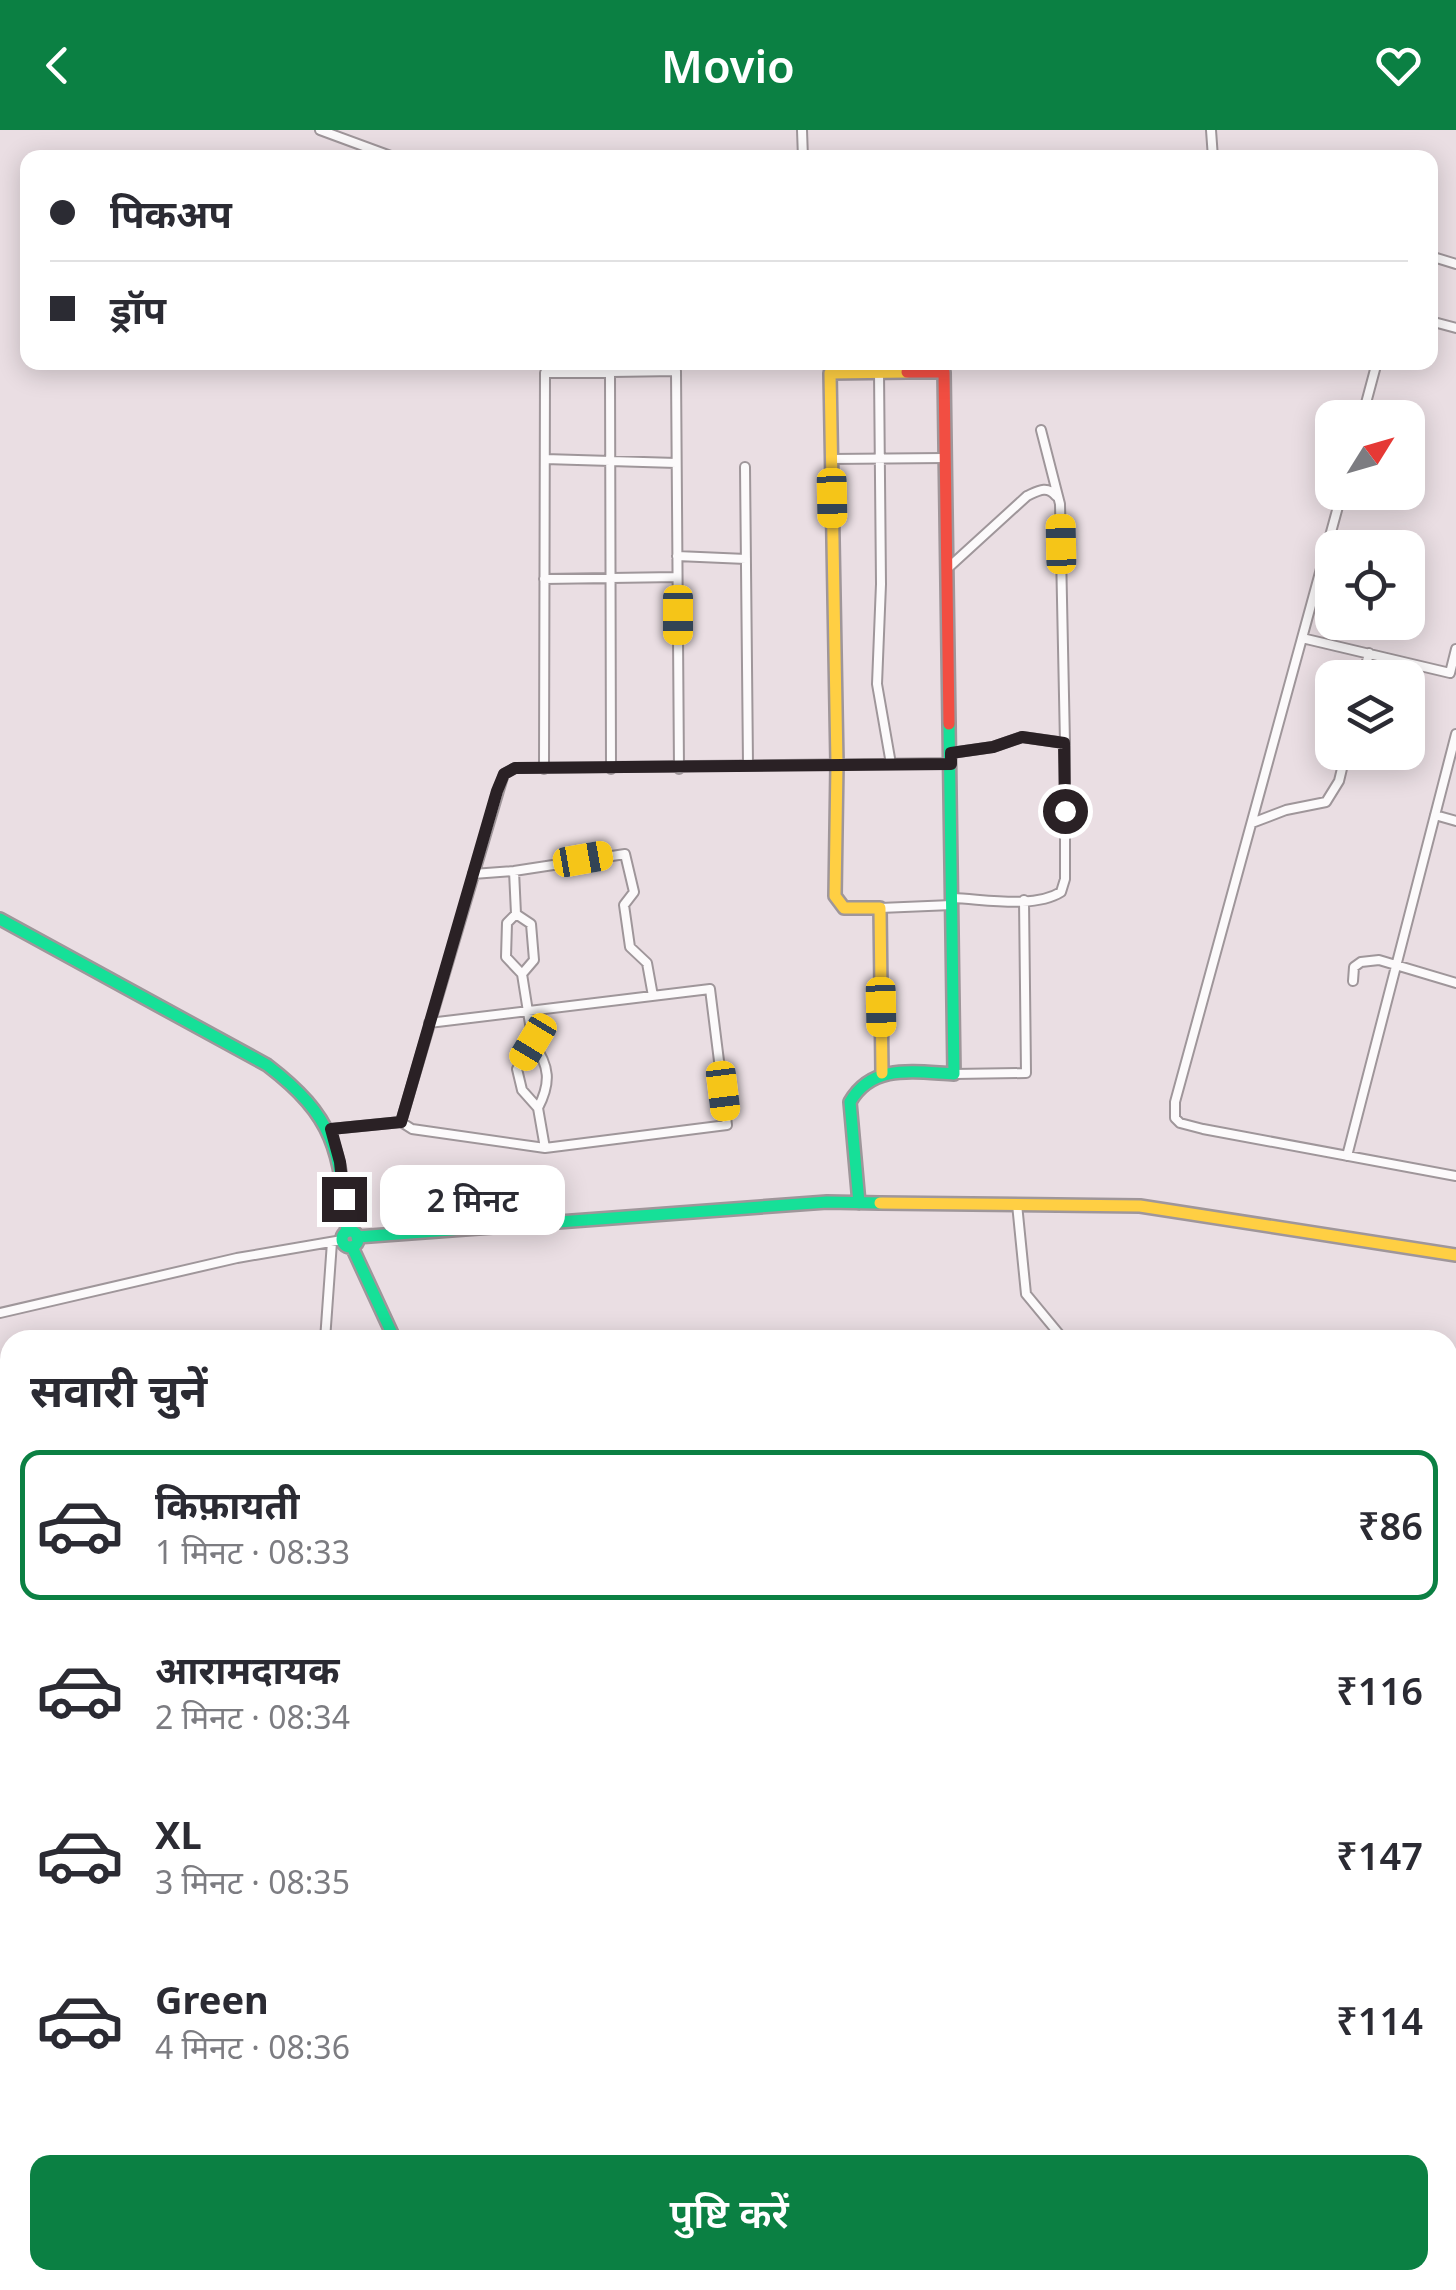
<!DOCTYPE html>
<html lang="hi">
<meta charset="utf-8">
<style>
:root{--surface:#fff;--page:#f7f7f7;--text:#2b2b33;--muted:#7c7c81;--line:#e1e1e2;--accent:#0b8043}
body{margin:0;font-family:"Noto Sans","Noto Sans Devanagari",sans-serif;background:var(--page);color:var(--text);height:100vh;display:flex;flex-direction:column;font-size:38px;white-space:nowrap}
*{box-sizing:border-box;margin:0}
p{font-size:32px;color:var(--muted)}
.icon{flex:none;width:55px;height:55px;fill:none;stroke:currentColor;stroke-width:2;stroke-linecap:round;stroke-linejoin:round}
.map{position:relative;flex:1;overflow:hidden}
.sheet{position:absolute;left:0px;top:1200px;width:1458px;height:960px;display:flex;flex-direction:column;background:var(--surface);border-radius:30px 30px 0 0;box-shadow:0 5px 25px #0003}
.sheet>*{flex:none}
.top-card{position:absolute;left:20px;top:20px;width:1418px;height:220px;border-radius:20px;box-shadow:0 5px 25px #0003;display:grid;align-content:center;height:220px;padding:0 30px;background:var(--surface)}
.needle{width:65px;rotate:53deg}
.controls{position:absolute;left:1315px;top:270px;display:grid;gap:20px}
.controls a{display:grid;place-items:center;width:110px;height:110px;border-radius:20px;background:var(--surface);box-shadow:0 5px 25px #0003;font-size:50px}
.end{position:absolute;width:45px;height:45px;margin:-22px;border:12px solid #2a2125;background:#fff;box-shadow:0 0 0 5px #fff}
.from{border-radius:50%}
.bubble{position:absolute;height:70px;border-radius:20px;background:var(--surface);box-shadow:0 5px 25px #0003;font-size:32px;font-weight:600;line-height:70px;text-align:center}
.car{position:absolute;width:30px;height:60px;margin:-30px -15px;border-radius:12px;box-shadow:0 0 8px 2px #0007;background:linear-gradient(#f5c518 24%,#345 0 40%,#f5c518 0 76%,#345 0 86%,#f5c518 0)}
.top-card b{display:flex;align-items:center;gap:35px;height:95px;font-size:38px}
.top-card b+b{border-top:2px solid var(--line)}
.top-card i{width:25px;height:25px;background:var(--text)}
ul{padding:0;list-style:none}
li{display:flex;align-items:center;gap:30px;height:150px;margin:0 20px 15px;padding:0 10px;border:5px solid transparent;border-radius:20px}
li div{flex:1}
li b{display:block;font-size:38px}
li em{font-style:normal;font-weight:600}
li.selected{border-color:var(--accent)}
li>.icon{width:90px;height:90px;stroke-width:1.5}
h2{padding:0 30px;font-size:45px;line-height:120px}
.button{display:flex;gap:20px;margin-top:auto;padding:20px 30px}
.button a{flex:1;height:115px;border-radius:20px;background:var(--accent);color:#fff;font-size:40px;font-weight:600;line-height:115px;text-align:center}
header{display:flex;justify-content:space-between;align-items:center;height:130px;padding:0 30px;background:var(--accent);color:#fff;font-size:45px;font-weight:600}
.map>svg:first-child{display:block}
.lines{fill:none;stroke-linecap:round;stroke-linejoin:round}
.street-casing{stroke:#9f969a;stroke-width:12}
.fast-casing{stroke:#9f969a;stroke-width:16}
.slow-casing{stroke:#9f969a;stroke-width:16}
.jam-casing{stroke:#9f969a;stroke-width:16}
.street{stroke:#fcfafb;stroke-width:8}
.fast{stroke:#16e098;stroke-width:11}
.slow{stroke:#ffcf43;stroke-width:11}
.jam{stroke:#f24e42;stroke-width:11}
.route{stroke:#2a2125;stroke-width:12}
</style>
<header><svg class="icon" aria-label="back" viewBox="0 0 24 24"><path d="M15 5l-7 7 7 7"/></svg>Movio<svg class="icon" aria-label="heart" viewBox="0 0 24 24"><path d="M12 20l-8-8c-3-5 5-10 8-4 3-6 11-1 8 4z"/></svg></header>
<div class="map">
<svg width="1456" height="2160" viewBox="0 0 1456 2160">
<rect width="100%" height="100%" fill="#eadee3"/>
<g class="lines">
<defs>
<path id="street" d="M320 0 396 28
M802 0 803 28
M1211 0 1213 28
M1430 126 1456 134
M1430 191 1456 198
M610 242 611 639
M879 242 881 454 877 554 891 634
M1362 288 1377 232
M545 329 676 333
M831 329 945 328
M745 337 748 635
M1342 362 1175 972V988L1180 993 1203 999 1456 1046
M677 426 746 429
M948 438 1027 366C1038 361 1047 355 1056 366
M544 449 677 447
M1302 508 1450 543 1456 519
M1363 548 1369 523
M951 623 993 617 1022 607 1065 613 1060 374 1041 300
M544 639 545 243 676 241 679 639
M1435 685 1456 691
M1252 693 1286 680 1326 672 1339 651 1346 622
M514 741 516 784 507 793 506 827 522 844 533 913 517 939 522 960 538 978 545 1018
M473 744 514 741 625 724 634 762 624 775 630 817 647 833 653 866
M953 768C984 769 1034 779 1061 762L1065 749V613
M880 778 952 775
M516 784 531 794 534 830 522 844
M1353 851 1354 837 1361 832 1379 830 1456 853
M533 913C550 936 551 953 538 978
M954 944 1026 943 1024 770
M401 992 412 999 545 1018 727 995 710 859 429 893
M331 999 401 992 504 644 515 638 950 633
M1347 1026 1456 604
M1017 1074 1026 1164 1064 1210
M0 1183 237 1128 342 1110
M325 1210 332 1112
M1448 1359 1456 1361
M1448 1527 1456 1529
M1448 1723 1456 1719
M1448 1772 1456 1844
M1448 2017 1456 2009
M1448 2149 1456 2158
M1091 2150 1100 2160
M1215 2150 1224 2160
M239 2160 253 2150
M1290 2160 1301 2150"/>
<path id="fast" d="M0 789 267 935C335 987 340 1020 347 1102
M859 1073 850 972C872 933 915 942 954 944L949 594
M342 1109a8 8 0 1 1 16 0a8 8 0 1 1-16 0Z
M357 1107 827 1072 880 1073
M352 1117 395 1210"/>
<path id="slow" d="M882 943 880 778H844L835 766 837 634 830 243 907 242
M880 1073 1140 1076 1456 1125"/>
<path id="jam" d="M907 242H944L949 594
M924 2150 934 2160"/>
</defs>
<!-- street casing -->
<use href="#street" class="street-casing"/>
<!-- fast casing -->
<use href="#fast" class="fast-casing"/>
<!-- slow casing -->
<use href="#slow" class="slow-casing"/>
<!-- jam casing -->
<use href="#jam" class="jam-casing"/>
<!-- street -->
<use href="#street" class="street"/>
<!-- fast -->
<use href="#fast" class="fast"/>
<!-- slow -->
<use href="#slow" class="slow"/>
<!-- jam -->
<use href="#jam" class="jam"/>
</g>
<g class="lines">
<!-- route -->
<path class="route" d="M344 1069 340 1032 331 999 401 992 497 661 504 644 515 638 951 634V623L993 617 1022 607 1064 613 1065 681"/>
</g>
</svg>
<div class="controls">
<a><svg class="needle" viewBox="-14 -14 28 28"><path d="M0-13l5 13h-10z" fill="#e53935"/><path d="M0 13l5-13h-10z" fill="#7c7c81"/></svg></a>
<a><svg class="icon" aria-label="locate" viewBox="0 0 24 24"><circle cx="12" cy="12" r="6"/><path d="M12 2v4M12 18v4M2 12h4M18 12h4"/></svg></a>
<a><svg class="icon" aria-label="layers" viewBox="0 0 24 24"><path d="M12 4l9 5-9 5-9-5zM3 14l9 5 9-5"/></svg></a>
</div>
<i class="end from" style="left:1065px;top:681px"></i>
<i class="end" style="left:344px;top:1069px"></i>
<div class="bubble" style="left:380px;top:1035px;width:185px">2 मिनट</div>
<i class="car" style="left:832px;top:368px;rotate:179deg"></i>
<i class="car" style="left:1061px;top:414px;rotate:359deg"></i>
<i class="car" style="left:678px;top:485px;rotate:180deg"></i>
<i class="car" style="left:583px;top:729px;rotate:80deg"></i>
<i class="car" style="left:881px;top:877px;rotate:179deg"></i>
<i class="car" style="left:533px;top:912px;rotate:211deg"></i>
<i class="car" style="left:723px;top:961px;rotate:173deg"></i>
<div class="top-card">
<b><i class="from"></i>पिकअप</b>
<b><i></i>ड्रॉप</b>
</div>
<section class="sheet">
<h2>सवारी चुनें</h2>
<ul>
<li class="selected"><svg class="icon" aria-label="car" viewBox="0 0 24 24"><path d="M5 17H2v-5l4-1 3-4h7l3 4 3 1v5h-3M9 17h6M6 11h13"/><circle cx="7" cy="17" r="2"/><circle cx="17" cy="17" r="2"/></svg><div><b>किफ़ायती</b><p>1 मिनट · 08:33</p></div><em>₹86</em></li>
<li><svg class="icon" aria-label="car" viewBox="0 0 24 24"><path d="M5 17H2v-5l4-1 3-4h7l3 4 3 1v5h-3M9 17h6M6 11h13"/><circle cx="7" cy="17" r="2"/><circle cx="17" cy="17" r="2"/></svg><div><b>आरामदायक</b><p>2 मिनट · 08:34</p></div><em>₹116</em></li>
<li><svg class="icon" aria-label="car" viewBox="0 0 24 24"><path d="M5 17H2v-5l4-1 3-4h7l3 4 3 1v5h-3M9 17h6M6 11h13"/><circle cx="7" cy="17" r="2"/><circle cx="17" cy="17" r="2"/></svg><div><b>XL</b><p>3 मिनट · 08:35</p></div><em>₹147</em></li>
<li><svg class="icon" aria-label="car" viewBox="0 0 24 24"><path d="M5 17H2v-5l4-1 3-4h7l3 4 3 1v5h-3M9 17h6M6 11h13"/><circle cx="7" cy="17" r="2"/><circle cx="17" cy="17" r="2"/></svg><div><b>Green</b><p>4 मिनट · 08:36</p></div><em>₹114</em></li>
</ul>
<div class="button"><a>पुष्टि करें</a></div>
</section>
</div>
